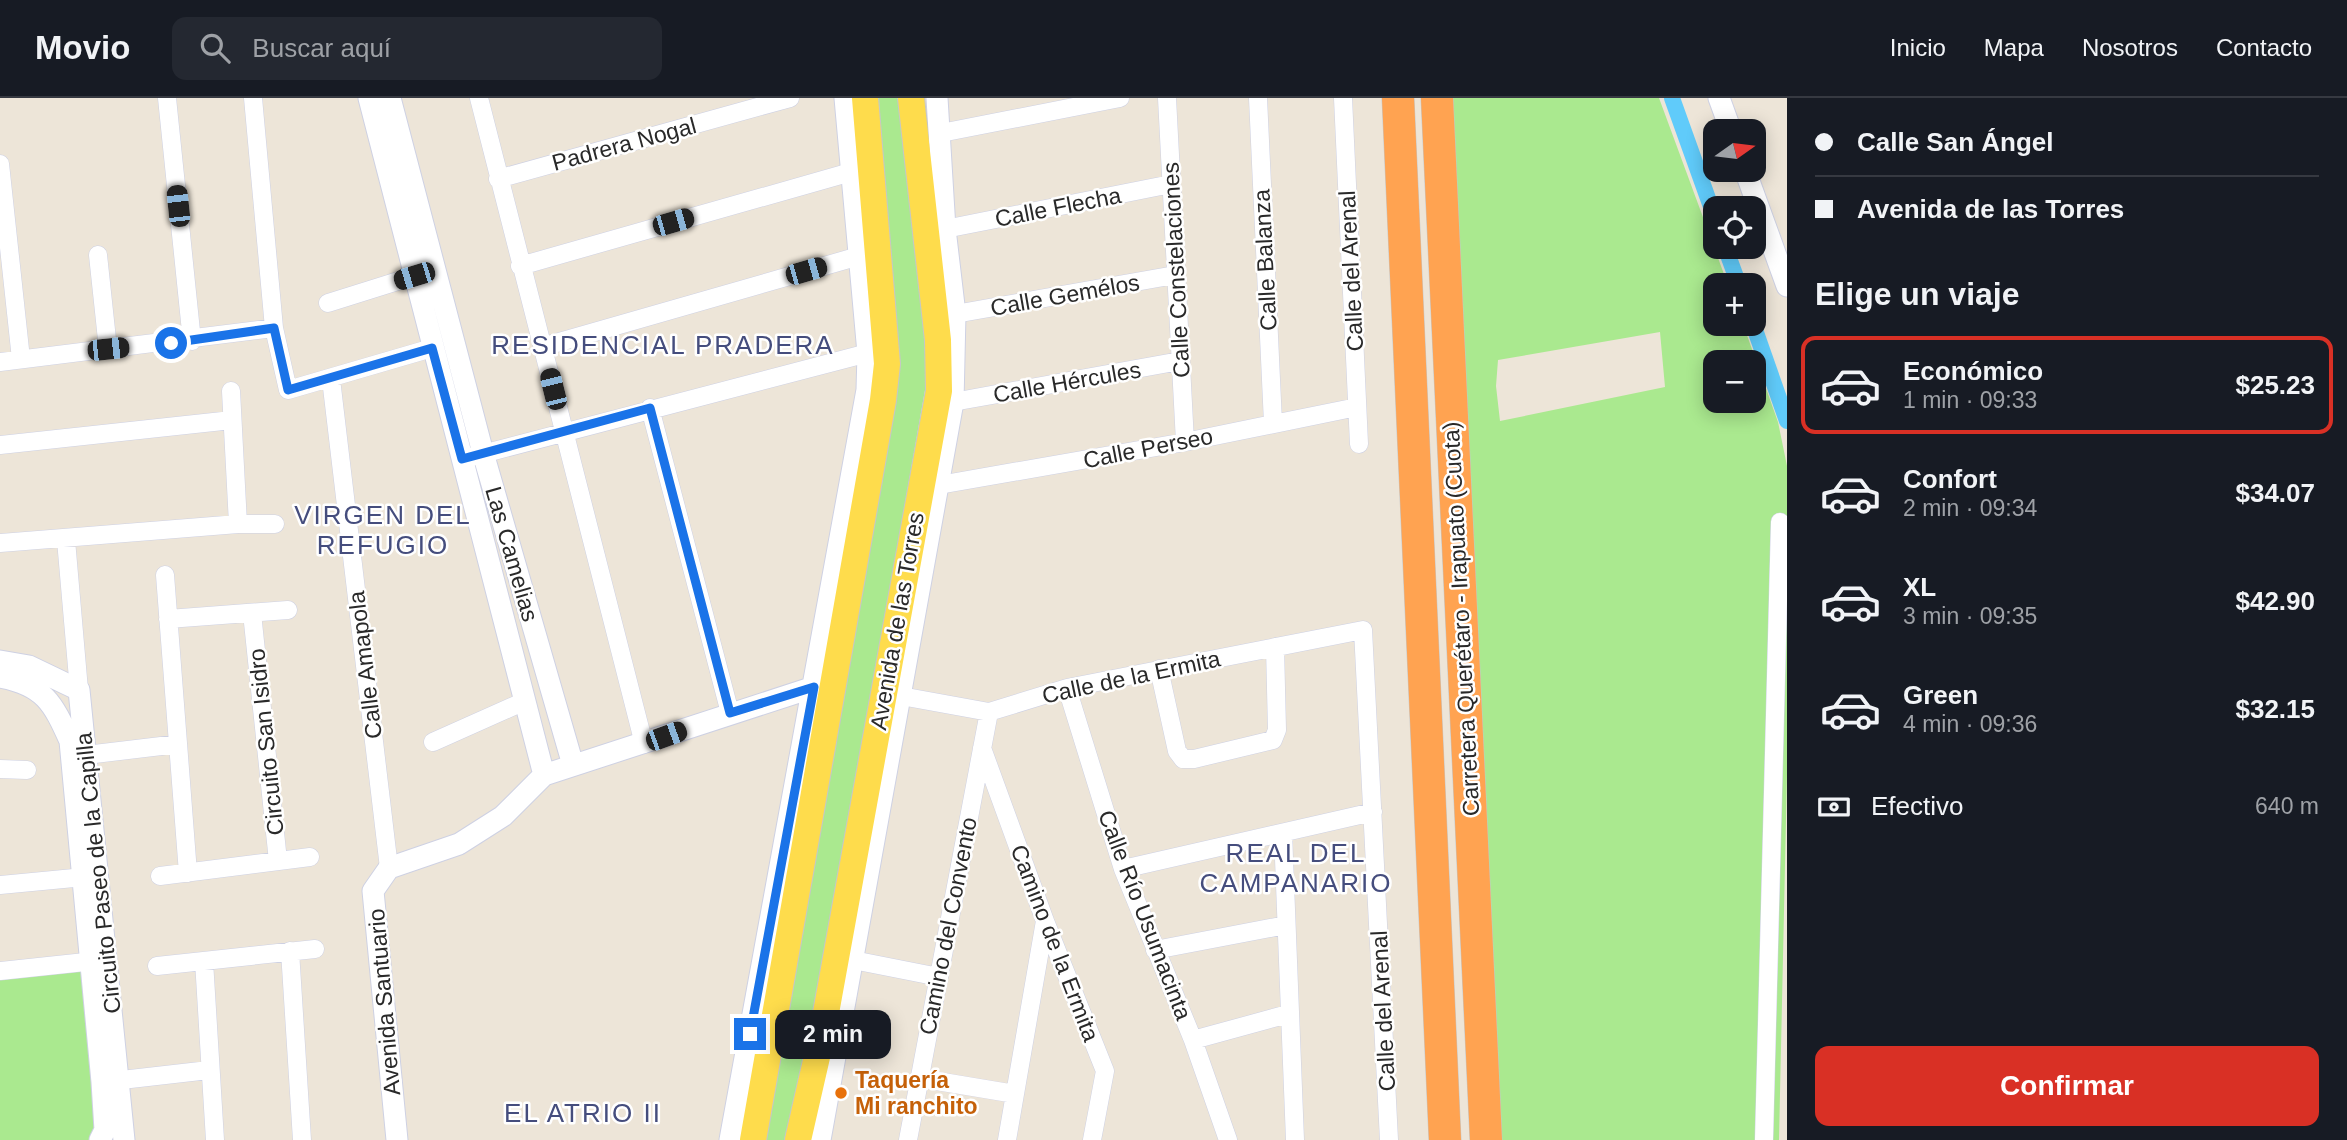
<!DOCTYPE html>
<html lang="es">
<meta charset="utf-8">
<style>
:root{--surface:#171b24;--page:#242831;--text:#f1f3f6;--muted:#9ea1a6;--line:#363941;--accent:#d93025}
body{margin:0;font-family:Arial,sans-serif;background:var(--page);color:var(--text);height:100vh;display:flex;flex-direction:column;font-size:26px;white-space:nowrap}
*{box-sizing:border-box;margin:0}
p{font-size:23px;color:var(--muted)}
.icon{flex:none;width:38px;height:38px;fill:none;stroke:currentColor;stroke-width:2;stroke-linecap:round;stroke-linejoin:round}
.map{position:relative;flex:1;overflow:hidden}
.sheet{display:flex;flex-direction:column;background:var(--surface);width:560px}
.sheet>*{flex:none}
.hud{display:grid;align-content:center;height:154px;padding:0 28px;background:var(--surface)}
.needle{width:46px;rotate:76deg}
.controls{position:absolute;left:1703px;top:21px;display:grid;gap:14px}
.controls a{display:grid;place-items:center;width:63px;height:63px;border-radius:14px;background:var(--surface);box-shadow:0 4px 18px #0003;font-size:35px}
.end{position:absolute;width:32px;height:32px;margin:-16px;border:9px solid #1a73e8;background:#fff;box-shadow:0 0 0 4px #fff}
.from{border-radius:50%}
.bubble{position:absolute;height:49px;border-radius:14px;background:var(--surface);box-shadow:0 4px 18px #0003;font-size:23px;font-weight:700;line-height:49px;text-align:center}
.car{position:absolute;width:21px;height:42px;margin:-21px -10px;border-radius:9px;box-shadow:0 0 5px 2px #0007;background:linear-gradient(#222 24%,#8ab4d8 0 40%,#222 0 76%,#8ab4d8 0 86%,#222 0)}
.hud b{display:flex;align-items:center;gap:24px;height:66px;font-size:26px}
.hud b+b{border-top:2px solid var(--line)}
.hud i{width:18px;height:18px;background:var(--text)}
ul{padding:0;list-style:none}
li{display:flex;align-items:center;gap:21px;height:98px;margin:0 14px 10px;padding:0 14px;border:4px solid transparent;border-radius:14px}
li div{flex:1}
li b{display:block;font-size:26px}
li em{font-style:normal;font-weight:700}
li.on{border-color:var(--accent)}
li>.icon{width:63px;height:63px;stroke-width:1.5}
h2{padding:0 28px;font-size:32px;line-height:84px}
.pay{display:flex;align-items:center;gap:18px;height:77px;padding:0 28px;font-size:26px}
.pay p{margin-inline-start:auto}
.primary-button{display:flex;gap:14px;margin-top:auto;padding:14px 28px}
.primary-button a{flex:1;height:80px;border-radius:14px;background:var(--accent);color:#fff;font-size:28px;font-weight:700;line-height:80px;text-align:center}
header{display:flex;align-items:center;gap:42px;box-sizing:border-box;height:98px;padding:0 35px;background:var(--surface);border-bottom:2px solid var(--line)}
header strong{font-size:33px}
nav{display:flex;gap:38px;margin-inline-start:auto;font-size:24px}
.search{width:490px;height:63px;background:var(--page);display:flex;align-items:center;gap:18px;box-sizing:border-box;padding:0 24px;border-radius:14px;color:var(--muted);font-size:26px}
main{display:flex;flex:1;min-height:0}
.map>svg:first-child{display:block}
.green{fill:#aae98f;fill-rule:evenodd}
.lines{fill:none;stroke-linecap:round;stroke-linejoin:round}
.canal{stroke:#60cbfa;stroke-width:16}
.minor-casing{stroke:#ced1e3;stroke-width:19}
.tertiary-casing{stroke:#ced1e3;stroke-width:23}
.primary-casing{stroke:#c7c7c7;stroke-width:28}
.motorway-casing{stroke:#c7c7c7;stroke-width:33}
.minor{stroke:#fff;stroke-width:18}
.tertiary{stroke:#fff;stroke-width:21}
.primary{stroke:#fedc4c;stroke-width:26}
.motorway{stroke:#ffa351;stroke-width:32}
.route{stroke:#1a73e8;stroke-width:9}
.food-dot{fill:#e8710a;stroke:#fff;stroke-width:2.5}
.labels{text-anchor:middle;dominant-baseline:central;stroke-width:5;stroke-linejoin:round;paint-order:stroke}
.street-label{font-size:23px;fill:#292929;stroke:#fff}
.food-label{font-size:23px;font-weight:bold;fill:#c56008;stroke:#fff;text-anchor:start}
.quarter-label{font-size:26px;letter-spacing:2px;fill:#454d7d;stroke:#fff}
</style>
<header>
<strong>Movio</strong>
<div class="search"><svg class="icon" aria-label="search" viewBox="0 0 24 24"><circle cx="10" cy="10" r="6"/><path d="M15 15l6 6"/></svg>Buscar aquí</div>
<nav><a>Inicio</a><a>Mapa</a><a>Nosotros</a><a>Contacto</a></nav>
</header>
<main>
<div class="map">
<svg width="1787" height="1042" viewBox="0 0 1787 1042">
<rect width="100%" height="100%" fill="#ede5d8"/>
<!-- green -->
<path class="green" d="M879 0H900L927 251 925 292 793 1042H761L818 724 880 40Z
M1447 0H1659L1728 187H1715V226H1743L1778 324 1787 368V676L1779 1042H1496ZM1660 234 1665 289 1500 323 1496 288 1498 262ZM1715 264H1754V303H1715Z
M81 872 95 1025 91 1042H0V882Z"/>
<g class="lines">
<!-- canal -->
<path class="canal" d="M1672 0 1715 120
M1725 149 1739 187
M1753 226 1787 323"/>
<defs>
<path id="minor" d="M167 0 192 243
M253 0 274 230 288 292 432 250
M479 0 644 646
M1167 0 1185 344
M1258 0 1273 325
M1343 0 1359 346
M941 35 1120 0
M0 66 21 261
M498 81 790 0
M945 131 1171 86
M98 157 108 251
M520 168 851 74
M328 205 414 178
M955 216 1175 177
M542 249 859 158
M0 264 274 230
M331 281 389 770
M231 293 238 426
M953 304 1180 263
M650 310 730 615
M0 347 232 322
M471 359 868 255
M939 387 1185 344 1357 309
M66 442 79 592
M0 445 238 426H275
M165 477 188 775
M252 515 278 763
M168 521 288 512
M1159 571 1177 653 1183 661H1194L1273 642 1277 632 1275 549
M1067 590 1123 771 1193 942 1228 1042
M901 598 989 614 1067 590 1363 532 1389 1042
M433 644 525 603
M982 650 1045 823 1105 973 1092 1042
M86 657 178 646
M0 671 27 672
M1283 735 1295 1042
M1123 771 1373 714
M160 778 310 759
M0 787 95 778
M1155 852 1286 827
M290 853 302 1042
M853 862 939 879
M204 863 215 1042
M157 868 315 851
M0 873 104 862
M1193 942 1288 916
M919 980 1015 996
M104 984 209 972
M908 1042 989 614
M1007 1042 1045 823
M1764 1042 1780 424"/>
<path id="tertiary" d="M369 0 544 677
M390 0 483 355 573 667
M1719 0 1731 33
M1745 72 1787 188
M0 563 29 568 79 592 124 1042
M0 579C44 587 53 605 70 643L102 984 105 1032 100 1042
M397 1042 373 793 389 770 459 746 503 718 544 677 814 589
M730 1042 867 292 868 255 845 0
M820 1042 953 304 955 216 945 131 937 0"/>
<path id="primary" d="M753 1042 883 302 887 266 865 0
M798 1042 822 937 939 293 938 242 911 0"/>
<path id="motorway" d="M1398 0 1445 1042
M1437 0 1486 1042"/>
</defs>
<!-- minor casing -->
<use href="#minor" class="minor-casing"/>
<!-- tertiary casing -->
<use href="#tertiary" class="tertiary-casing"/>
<!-- primary casing -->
<use href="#primary" class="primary-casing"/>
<!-- motorway casing -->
<use href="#motorway" class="motorway-casing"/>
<!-- minor -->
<use href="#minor" class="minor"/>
<!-- tertiary -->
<use href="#tertiary" class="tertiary"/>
<!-- primary -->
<use href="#primary" class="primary"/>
<!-- motorway -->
<use href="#motorway" class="motorway"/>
</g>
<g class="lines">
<!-- route -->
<path class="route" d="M171 245 274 230 288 292 432 250 462 361 650 310 730 615 814 589 750 936"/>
</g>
<!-- markers -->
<circle class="food-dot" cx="841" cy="995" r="7"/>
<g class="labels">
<!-- street labels -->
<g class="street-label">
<text transform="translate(624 46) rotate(-15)">Padrera Nogal</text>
<text transform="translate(1058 109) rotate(-11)">Calle Flecha</text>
<text transform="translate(1265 162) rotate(-93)">Calle Balanza</text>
<text transform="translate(1176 172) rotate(-93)">Calle Constelaciones</text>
<text transform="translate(1351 173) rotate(-93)">Calle del Arenal</text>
<text transform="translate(1065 197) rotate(-10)">Calle Gemélos</text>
<text transform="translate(1067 284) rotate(-10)">Calle Hércules</text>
<text transform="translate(1148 350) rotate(-11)">Calle Perseo</text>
<text transform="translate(512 456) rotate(74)">Las Camelias</text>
<text transform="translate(1461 521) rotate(-93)">Carretera Querétaro - Irapuato (Cuota)</text>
<text transform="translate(897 523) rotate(-80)">Avenida de las Torres</text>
<text transform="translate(365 567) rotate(-97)">Calle Amapola</text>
<text transform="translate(1131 579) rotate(-12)">Calle de la Ermita</text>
<text transform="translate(266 644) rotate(-96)">Circuito San Isidro</text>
<text transform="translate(98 775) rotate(-96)">Circuito Paseo de la Capilla</text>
<text transform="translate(1145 817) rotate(69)">Calle Río Usumacinta</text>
<text transform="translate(948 828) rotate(-79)">Camino del Convento</text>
<text transform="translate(1055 845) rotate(69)">Camino de la Ermita</text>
<text transform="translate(384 904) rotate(-95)">Avenida Santuario</text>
<text transform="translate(1383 913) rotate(-93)">Calle del Arenal</text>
</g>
<!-- food labels -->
<g class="food-label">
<text x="855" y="982">Taquería<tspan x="855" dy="26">Mi ranchito</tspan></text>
</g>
<!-- quarter labels -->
<g class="quarter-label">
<text x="663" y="247">RESIDENCIAL PRADERA</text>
<text x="383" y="417">VIRGEN DEL<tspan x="383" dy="30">REFUGIO</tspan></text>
<text x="1296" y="755">REAL DEL<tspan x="1296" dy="30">CAMPANARIO</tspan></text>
<text x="583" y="1015">EL ATRIO II</text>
</g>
</g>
</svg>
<div class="controls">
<a><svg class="needle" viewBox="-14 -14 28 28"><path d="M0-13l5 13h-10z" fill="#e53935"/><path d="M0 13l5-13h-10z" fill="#9ea1a6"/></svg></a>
<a><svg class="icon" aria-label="locate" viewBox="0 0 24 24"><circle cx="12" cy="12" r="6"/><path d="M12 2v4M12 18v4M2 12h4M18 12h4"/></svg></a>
<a>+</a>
<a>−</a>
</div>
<i class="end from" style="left:171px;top:245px"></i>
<i class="end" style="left:750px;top:936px"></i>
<div class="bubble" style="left:775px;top:912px;width:116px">2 min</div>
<i class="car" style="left:178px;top:108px;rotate:354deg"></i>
<i class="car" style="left:673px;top:124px;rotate:74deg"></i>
<i class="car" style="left:806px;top:173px;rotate:74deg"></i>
<i class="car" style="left:414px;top:178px;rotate:253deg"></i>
<i class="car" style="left:108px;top:251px;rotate:84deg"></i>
<i class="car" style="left:553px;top:291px;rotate:346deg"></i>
<i class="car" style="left:666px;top:638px;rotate:70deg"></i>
</div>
<section class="sheet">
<div class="hud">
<b><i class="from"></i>Calle San Ángel</b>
<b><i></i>Avenida de las Torres</b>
</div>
<h2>Elige un viaje</h2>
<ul>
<li class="on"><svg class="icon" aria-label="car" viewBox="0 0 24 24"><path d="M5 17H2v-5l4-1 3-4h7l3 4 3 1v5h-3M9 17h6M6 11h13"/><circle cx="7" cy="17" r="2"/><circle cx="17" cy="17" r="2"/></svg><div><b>Económico</b><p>1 min · 09:33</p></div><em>$25.23</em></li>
<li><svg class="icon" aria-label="car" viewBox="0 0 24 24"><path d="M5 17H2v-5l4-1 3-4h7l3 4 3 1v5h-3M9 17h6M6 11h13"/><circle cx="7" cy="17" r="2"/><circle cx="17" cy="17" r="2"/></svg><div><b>Confort</b><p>2 min · 09:34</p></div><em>$34.07</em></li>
<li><svg class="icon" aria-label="car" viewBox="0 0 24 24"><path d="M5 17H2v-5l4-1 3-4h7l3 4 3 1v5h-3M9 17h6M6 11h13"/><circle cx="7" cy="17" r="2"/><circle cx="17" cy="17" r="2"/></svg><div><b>XL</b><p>3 min · 09:35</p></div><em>$42.90</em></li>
<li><svg class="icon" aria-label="car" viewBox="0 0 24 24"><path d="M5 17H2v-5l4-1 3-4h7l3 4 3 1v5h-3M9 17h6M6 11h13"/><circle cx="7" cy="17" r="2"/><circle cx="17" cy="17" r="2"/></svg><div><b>Green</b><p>4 min · 09:36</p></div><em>$32.15</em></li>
</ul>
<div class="pay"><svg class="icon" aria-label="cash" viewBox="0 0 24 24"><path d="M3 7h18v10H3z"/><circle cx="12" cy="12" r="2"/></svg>Efectivo<p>640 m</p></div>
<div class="primary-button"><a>Confirmar</a></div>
</section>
</main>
